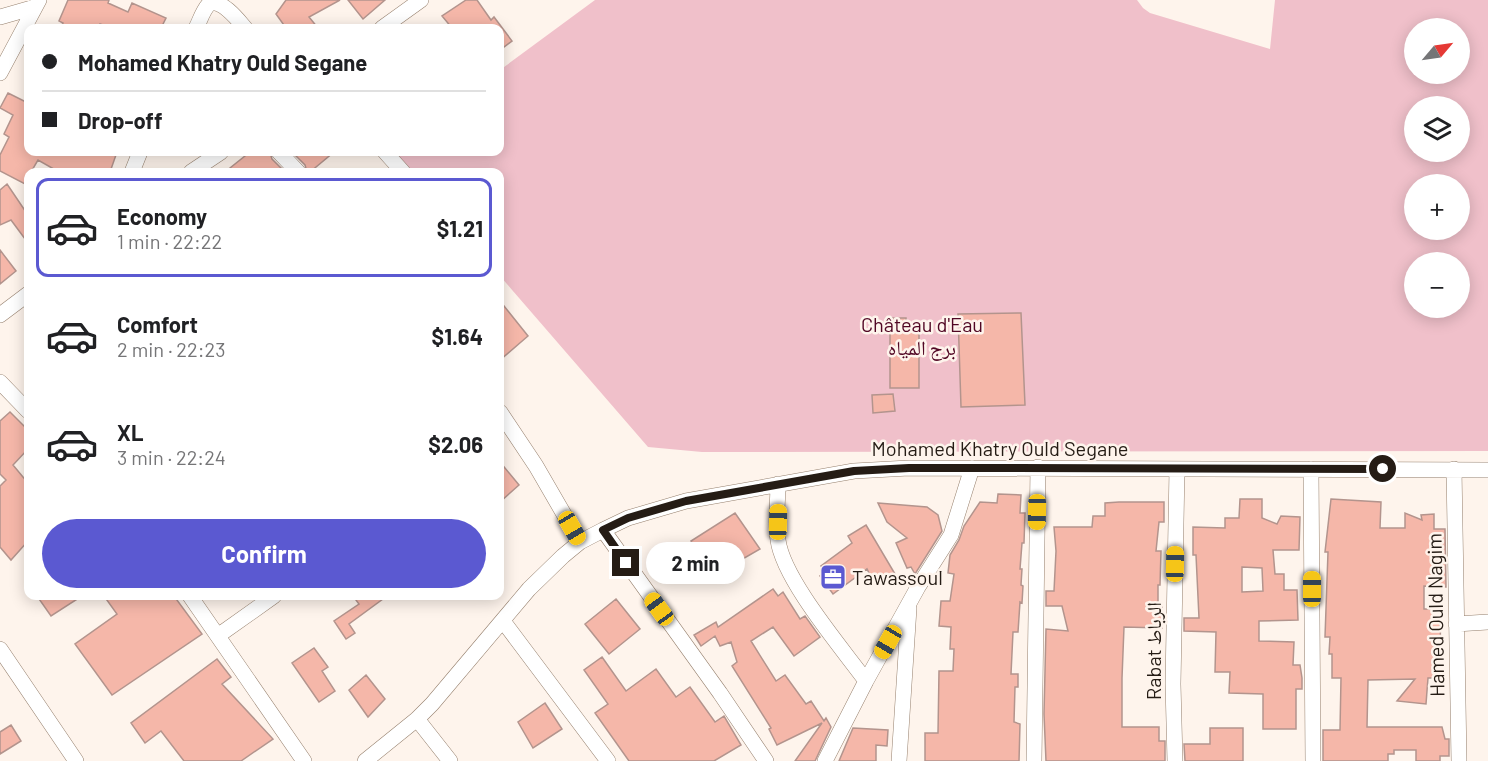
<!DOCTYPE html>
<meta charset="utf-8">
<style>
:root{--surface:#fff;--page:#f2f2f2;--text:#202124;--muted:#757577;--line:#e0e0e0;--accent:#5b59d1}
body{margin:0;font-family:Barlow,"Noto Naskh Arabic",sans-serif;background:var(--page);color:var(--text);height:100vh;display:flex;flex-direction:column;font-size:22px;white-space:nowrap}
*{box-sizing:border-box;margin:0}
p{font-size:20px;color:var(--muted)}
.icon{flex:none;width:33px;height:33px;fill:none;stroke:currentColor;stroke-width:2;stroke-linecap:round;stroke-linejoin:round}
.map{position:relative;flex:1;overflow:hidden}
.sheet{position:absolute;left:24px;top:168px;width:480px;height:432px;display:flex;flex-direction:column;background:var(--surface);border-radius:12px;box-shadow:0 3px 15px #0003}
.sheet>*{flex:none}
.banner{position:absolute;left:24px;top:24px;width:480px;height:132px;border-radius:12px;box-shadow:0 3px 15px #0003;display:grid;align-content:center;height:132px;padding:0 18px;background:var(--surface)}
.needle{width:39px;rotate:61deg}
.tools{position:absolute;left:1404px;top:18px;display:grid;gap:12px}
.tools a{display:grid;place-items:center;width:66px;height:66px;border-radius:50%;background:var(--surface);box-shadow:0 3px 15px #0003;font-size:30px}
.end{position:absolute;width:27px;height:27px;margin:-14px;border:8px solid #251c15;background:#fff;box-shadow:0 0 0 3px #fff}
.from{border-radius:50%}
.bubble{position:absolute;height:42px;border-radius:21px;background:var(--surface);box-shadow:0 3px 15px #0003;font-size:20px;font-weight:700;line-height:42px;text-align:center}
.car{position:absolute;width:18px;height:36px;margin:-18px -9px;border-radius:8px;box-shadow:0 0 4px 2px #0007;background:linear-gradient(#f5c518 24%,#345 0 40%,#f5c518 0 76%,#345 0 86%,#f5c518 0)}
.banner b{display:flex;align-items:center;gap:21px;height:57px;font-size:22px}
.banner b+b{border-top:2px solid var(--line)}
.banner i{width:15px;height:15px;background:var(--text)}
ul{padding:10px 0 0;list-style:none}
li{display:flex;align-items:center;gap:18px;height:99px;margin:0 12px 9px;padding:0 6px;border:3px solid transparent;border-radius:12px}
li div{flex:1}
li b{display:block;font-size:22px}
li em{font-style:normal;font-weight:700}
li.current{border-color:var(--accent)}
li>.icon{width:54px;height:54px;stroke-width:1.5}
.primary-button{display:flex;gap:12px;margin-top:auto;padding:12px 18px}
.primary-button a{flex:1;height:69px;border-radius:36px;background:var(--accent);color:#fff;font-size:24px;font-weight:700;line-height:69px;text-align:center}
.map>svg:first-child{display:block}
.green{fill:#f0c0ca;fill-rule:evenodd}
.building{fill:#f5b7a9;stroke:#b3948d;stroke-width:1.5;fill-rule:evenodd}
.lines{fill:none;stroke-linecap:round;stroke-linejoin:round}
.street-casing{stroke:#96806e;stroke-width:16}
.street{stroke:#fff;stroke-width:15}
.route{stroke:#251c15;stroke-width:8}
.labels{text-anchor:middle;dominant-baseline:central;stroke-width:5;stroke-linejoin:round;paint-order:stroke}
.park-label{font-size:20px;fill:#510724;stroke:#fef4ec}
.street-label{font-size:20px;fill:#251c15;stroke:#fef4ec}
.poi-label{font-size:20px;fill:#251c15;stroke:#fef4ec;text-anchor:start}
</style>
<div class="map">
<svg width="1488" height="761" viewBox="0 0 1488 761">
<rect width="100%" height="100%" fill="#fef4ec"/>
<!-- green -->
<path class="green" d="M595 0H1137L1143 8 1150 13 1270 49 1275 0H1488V451L702 452 648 447 500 276V172H410L392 152H500V70ZM1414 28H1460V74H1414ZM1414 106H1460V152H1414ZM1414 184H1460V230H1414ZM1414 262H1460V308H1414Z"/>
<!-- building -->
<path class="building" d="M68 0H109L108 3 128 12 132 3 166 18 161 28H112L100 24 99 28H60L63 23 59 21Z
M286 0H340L309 17 318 28H286L276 14Z
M348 0H385L363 19Z
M466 0H477L491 20 494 17 512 41 500 50V28H452L442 16Z
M8 93 28 103V152H117L110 172H59L38 160 31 172H28L25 184 0 171V155L9 137 4 134 13 115 0 108Z
M250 152H270L272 159 285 172H225Z
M292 152H334L310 172H307L305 165Z
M7 184 28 215V243L11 220 0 225V190Z
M0 250 16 271 0 284Z
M500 301 528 336 500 360Z
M1021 313 1025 405 961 407 958 314Z
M890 318H906V330H919V388H890Z
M893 394 895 411 873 413 872 395Z
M10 412 28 430V449L13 465 28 483V541L11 560 0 547V486L6 480 0 474V421Z
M500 462 519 485 500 502Z
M998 494 1021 495 1020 513H1025L1024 543H1022L1020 569H1022L1021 585 1023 586 1022 603 1020 602 1018 632H1013L1011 674H1018V687H1015L1014 722 1020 724 1019 761H925V733H938L939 671H953L954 649H950L951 627 939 626 941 601H950L954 574 948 573 950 555 959 540 964 526 980 502 997 503Z
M1240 499H1262V518L1277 524 1281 516 1300 517 1299 550H1273L1275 574H1284V590H1297L1298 620 1259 621V641L1294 642 1293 665H1300L1302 678V689H1296V729H1263V694L1229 693 1230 672H1215L1216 632 1184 631V618H1199L1196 555H1193V527L1225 528V518H1239ZM1242 567 1262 568 1263 591 1242 592Z
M1331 499 1381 502 1380 528H1405V513L1422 520 1421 515 1434 514V529H1445L1446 587 1424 586V609H1440L1441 678H1428L1426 704 1397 701 1415 679 1368 680 1367 727H1442L1445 739H1449V756H1440V761H1416V750H1394V754H1388V761H1323V730H1340L1341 678H1332V654H1329L1330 637H1325L1328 552H1325Z
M1119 502H1164V522H1159L1156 551H1161L1160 585H1158V605H1162V628L1124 627 1122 678V727H1159V741H1165V761H1046L1044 714 1046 629 1068 631 1062 606H1046V591H1054L1056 551 1054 527H1092L1093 516H1105V503Z
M878 503 927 507 938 515 942 531 915 574 911 567 907 568 896 543 907 538 887 522Z
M735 513 760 549 715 575 691 541Z
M866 525 895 574 874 583 867 569 833 594 820 576 825 572 821 566 852 543 848 536Z
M773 589 778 596 783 592 800 619 805 616 820 637 794 656 773 627 751 641 776 681 785 675 806 704 811 701 824 721 826 718 831 727 815 761H795L822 723 777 745 769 729 771 728 732 666 737 662 731 642 720 646 715 636 701 646 694 635 716 622 718 627Z
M37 596H82L51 616Z
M104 596H174L202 634 112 695 75 644 117 614Z
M353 596H387L349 624 355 633 346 639 334 621 359 604Z
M616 599 640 629 609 654 585 624Z
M314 648 328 667 322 671 335 691 319 702 292 663Z
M602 657 626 691 656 669 676 697 690 687 715 722 724 716 741 745 714 761H629L595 713 608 704 584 670Z
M217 659 231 677 222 684 273 739 241 761H184L161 731 145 743 131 723Z
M366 675 385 699 368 717 349 690Z
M545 703 562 729 533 748 518 722Z
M11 725 21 741 0 754V732Z
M853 728 888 730 887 746 876 745V761H839Z
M1210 728H1243V761H1185L1184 744H1210Z"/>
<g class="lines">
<defs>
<path id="street" d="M0 17 35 7
M196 28C200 21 203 9 210 3 223 0 239 21 245 28
M382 28 421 0
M0 73 39 0
M279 152 298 172
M385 152 403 172
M132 172 140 152
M191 172 221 152
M0 315 28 294
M0 382 28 411
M500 412 536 466 580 542
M1311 469 1313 761
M1454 469 1459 761
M778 484C778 502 775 522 778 540 783 579 841 647 866 681
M603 530 720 693 766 761
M190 596 304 761
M503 621 608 761
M1456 624 1488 622
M219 635 274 596
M0 649 76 761
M417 719 450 761
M365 761 417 719 432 704 529 589 563 556 580 542 603 530 628 518 686 501 854 471 909 468 1488 470
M825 761 866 681 918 587 951 535 972 468
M899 761 909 608
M1034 761 1038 467
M1175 761 1173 684 1177 469"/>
</defs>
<!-- street casing -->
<use href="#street" class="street-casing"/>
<!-- street -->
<use href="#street" class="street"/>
</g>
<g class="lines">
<!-- route -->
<path class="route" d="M626 563 603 530 628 518 686 501 854 471 909 468H972L1383 469"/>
</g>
<!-- icons -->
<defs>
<symbol id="office-square" viewBox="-11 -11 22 22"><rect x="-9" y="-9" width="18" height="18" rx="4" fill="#5b59d1" stroke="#fef4ec"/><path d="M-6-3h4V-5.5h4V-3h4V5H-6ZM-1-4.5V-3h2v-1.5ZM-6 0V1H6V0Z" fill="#fff"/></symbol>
</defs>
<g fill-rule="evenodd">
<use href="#office-square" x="818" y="562" width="30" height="30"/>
</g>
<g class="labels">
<!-- park labels -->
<g class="park-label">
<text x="922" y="324">Château d'Eau<tspan x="922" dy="23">برج المياه</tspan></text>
</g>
<!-- street labels -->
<g class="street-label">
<text x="1000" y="448">Mohamed Khatry Ould Segane</text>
<text transform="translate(1435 615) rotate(-91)">Hamed Ould Nagim</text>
<text transform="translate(1153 651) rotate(-90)">Rabat الرباط</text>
</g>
<!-- poi labels -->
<g class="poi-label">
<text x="852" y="577">Tawassoul</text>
</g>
</g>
</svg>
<div class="tools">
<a><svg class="needle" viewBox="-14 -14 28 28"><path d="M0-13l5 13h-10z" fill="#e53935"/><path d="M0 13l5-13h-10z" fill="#757577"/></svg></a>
<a><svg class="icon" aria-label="layers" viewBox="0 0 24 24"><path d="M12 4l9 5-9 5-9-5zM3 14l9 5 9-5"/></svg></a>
<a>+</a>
<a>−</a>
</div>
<i class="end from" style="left:1383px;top:469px"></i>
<i class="end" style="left:626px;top:563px"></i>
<div class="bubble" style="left:646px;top:542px;width:99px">2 min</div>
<i class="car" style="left:1037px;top:512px;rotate:181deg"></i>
<i class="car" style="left:778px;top:522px;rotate:1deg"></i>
<i class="car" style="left:572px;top:528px;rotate:150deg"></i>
<i class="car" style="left:1175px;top:564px;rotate:1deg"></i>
<i class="car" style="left:1312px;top:589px;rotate:0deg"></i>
<i class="car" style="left:659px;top:609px;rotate:324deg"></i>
<i class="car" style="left:888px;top:642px;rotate:210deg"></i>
<div class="banner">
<b><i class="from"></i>Mohamed Khatry Ould Segane</b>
<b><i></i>Drop-off</b>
</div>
<section class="sheet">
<ul>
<li class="current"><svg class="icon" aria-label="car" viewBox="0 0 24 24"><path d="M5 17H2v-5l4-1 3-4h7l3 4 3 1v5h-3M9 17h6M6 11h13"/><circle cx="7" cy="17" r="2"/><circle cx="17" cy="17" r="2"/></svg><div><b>Economy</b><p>1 min · 22:22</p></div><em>$1.21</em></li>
<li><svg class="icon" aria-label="car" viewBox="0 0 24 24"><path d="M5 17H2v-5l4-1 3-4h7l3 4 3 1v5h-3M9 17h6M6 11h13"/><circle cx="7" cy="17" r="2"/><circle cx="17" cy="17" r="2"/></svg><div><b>Comfort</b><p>2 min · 22:23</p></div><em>$1.64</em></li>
<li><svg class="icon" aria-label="car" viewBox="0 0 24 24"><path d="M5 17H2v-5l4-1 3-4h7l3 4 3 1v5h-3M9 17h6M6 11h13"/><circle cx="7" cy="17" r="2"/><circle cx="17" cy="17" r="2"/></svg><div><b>XL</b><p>3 min · 22:24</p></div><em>$2.06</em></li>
</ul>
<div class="primary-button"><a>Confirm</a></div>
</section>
</div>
